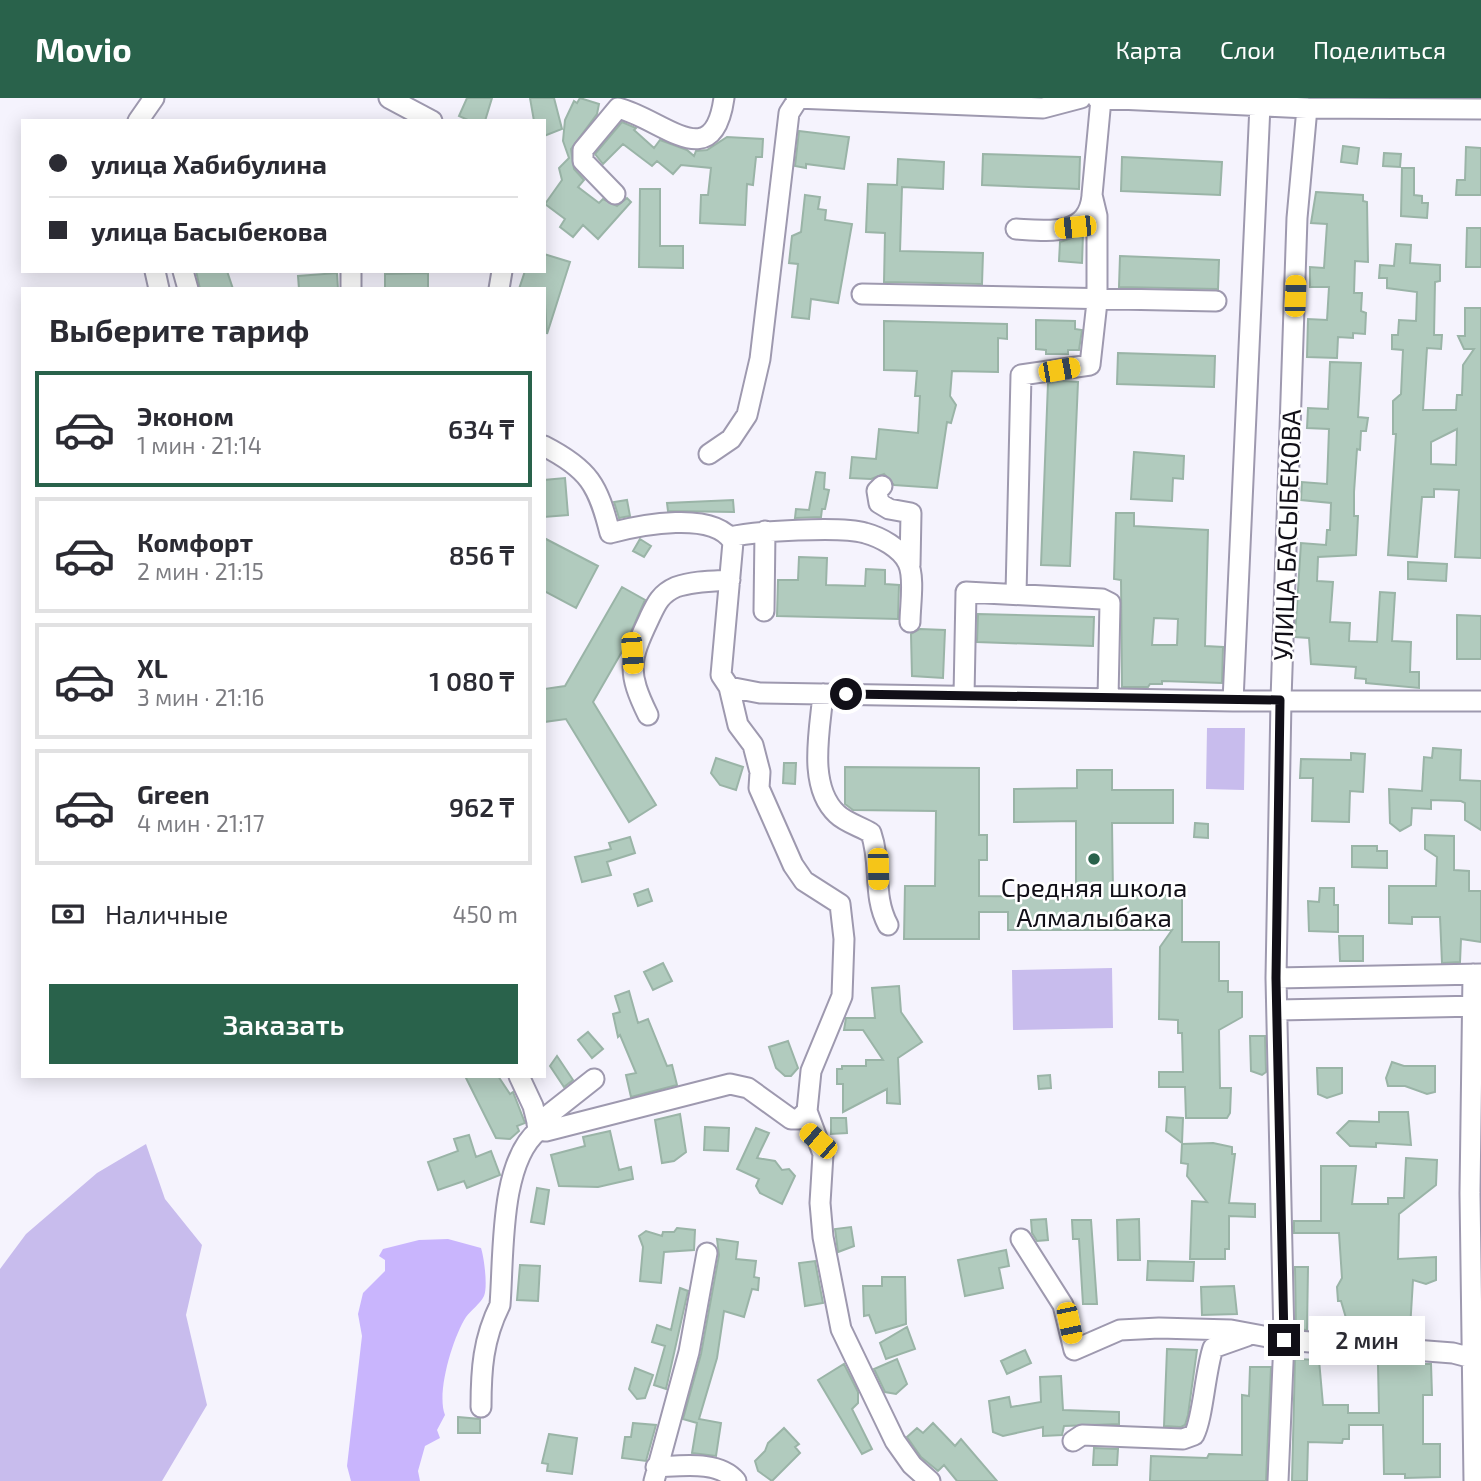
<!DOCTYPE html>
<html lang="ru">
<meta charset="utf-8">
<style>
:root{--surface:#fff;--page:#f7f7f7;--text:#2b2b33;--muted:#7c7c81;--line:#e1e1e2;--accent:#29624b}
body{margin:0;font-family:"Exo 2",sans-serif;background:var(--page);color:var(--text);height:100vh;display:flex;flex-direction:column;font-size:26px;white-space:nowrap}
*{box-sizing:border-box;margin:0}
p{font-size:23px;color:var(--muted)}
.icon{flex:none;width:38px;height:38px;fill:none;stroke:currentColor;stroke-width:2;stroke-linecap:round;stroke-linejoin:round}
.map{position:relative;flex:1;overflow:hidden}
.sheet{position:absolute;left:21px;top:189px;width:525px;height:791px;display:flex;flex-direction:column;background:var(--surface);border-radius:0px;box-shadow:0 4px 18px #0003}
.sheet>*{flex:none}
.hud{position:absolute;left:21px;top:21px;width:525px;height:154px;border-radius:0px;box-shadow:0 4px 18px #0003;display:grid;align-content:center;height:154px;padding:0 28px;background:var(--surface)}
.end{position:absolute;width:32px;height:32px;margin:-16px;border:9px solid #110f17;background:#fff;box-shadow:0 0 0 4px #fff}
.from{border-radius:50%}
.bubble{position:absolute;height:49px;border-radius:0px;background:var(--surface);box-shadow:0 4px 18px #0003;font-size:23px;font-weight:600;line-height:49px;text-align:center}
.car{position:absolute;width:21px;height:42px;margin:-21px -10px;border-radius:9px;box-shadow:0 0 5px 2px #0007;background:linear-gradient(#f5c518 24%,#345 0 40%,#f5c518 0 76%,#345 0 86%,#f5c518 0)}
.hud b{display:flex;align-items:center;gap:24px;height:66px;font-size:26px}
.hud b+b{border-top:2px solid var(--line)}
.hud i{width:18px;height:18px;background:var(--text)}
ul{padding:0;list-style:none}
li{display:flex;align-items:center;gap:21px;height:116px;margin:0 14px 10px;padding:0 14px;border:4px solid var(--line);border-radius:0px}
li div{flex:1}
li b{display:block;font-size:26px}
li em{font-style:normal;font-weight:600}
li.on{border-color:var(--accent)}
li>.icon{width:63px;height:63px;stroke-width:1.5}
h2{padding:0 28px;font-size:32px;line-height:84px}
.pay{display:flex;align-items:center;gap:18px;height:77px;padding:0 28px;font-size:26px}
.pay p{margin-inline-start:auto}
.action{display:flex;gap:14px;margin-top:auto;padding:14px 28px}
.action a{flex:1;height:80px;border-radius:0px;background:var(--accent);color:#fff;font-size:28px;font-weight:600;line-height:80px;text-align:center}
header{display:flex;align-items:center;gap:42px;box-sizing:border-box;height:98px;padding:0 35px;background:var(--accent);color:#fff}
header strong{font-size:33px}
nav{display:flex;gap:38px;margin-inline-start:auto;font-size:24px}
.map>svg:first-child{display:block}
.green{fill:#c8bced}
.water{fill:#c9b5fd}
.building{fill:#b1cbbe;stroke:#9ab4a7;stroke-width:2;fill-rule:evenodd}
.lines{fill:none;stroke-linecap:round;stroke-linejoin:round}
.minor-casing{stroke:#9e99af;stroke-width:23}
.minor{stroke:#fff;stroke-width:19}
.route{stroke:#110f17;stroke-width:9}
.poi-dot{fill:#29624b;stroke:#fff;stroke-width:2.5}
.labels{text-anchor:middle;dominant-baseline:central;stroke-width:5;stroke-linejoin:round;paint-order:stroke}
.street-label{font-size:26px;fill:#110f17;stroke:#fff}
.poi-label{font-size:26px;fill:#110f17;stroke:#fff}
</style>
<header>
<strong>Movio</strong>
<nav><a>Карта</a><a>Слои</a><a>Поделиться</a></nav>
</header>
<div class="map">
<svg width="1481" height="1383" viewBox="0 0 1481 1383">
<rect width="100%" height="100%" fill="#f5f3fd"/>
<!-- green -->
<path class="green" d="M1207 630H1245L1244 692 1206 691Z
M1112 870 1113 930 1013 932 1012 872Z
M146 1046 165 1101 202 1147 186 1217 207 1307 162 1383H0V1171L26 1136 97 1075Z"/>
<!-- water -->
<path class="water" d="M448 1141 481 1150C484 1159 488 1189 484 1198 480 1206 471 1212 466 1219 453 1239 436 1295 445 1317L437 1332 440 1340 425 1348 418 1373 420 1383H351L347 1368 362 1238 358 1216 363 1195 385 1173V1162L379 1158 383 1151 419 1142Z"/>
<!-- building -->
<path class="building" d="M467 0H492L485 23H470L459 18Z
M530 0H554L562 31 544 38V23H534Z
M580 0 599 6 597 16 571 51 574 71 584 82 578 89 599 105 603 101 617 108 627 100 631 104 598 141 583 127 573 139 560 129 565 121 545 106 562 82 559 70 569 60 563 43 565 22 574 3 577 5Z
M622 24 636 30 634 32 654 50 660 42 687 52 694 58 696 53 707 52 727 39 763 41 762 59H756L753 87 747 86 745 127 700 125 701 97H708L711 70 681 67 673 76 657 63 652 68 623 46 603 66 595 56Z
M799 33 849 39 844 71 806 66V70L795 68Z
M1343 48 1359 50 1357 66 1341 64Z
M1466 49 1481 50V97H1456L1457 82H1465Z
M1384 55 1401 56 1400 69 1383 68Z
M983 56 1080 59 1079 91 982 87Z
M1122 59 1222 64 1220 97 1121 93Z
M898 61 944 64 943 91 902 89 900 153 983 155 982 186 884 184 885 135 866 134 868 86 897 87Z
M1402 70H1414V97L1422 98V105H1428L1427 120 1401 118Z
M640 91H660V148H683V170L639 169Z
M1316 94 1363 97V103L1367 104 1368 164 1355 163 1354 195H1362L1361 213 1366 215 1365 236 1353 235V240L1338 239 1337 260 1307 259 1308 221 1327 222 1329 189H1310V169L1324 170 1327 126 1311 125Z
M805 97 820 99 818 111 826 112 825 122 852 126 838 205 811 201 809 221 792 219 798 166 789 165 792 138 801 134Z
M1467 130H1481V169H1466Z
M1083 136 1082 165 1059 163 1060 144Z
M1396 146 1411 147 1410 165 1440 167V183L1435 184 1434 237H1442L1441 251 1427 250 1423 312H1456L1457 297H1462L1463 267 1474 251H1464L1458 238H1465V210H1481V460L1455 459 1459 392 1434 391V399H1422L1417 459 1388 457 1396 336H1393V303L1401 296 1403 252 1392 251V237H1398L1399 222 1416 223 1417 194 1387 190V180H1379L1380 167 1394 168ZM1457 331 1456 367 1431 366V344Z
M544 156 570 164 547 236 544 191H519L525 173H544Z
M1120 158 1219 162 1218 191 1119 189Z
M196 173H227L233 191H200Z
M337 175 338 191H299L298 178Z
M428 175V191H385V176Z
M1036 222 1075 223V231L1082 232 1079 252H1068V256H1046V252L1036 251Z
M884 223 1007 226V241L998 240V274L952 273 950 298 956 307 951 325 947 324 937 390 894 387 884 376 871 381 850 380 852 359 876 361 879 331 918 335 920 298H915L917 273 884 272Z
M1118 255 1215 258 1214 289 1117 286Z
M1330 264 1361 265 1358 319 1368 320 1366 333H1361L1360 352 1357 351 1354 394V418H1358L1356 457 1318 459 1317 483 1333 484 1330 524 1350 525 1349 543 1377 544 1380 494 1395 495 1392 543 1411 544 1410 574H1419V590L1366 585V581L1355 580 1356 569 1311 566 1309 540 1295 539 1301 445 1326 447 1327 432H1330L1331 405 1301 402 1302 384 1327 386 1329 331 1307 330 1308 310 1328 311Z
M1064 283 1078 284 1070 468 1041 467 1048 285Z
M1134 354 1184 358 1183 381 1173 380 1172 403 1131 401Z
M816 374 825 375 824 391 829 392 825 411H822L821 419 795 420 796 411 809 412Z
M565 380 568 417 544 419V382Z
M627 402 630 418 619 420 614 404Z
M733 402 734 414 668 413 667 405Z
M1116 415H1134V428L1208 432 1205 548 1223 549 1222 585 1162 583V586H1150L1148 589H1122L1121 482 1114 481ZM1154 520 1178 521 1177 547H1152Z
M544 440 598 468 576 510 544 493Z
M640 441 651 448 644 459 633 453Z
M799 459 827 460 826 487 865 488 866 471 885 472V486L899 487 898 521 777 518 778 482H798Z
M1408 464 1447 466 1446 483 1408 481Z
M622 489 645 502 624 550 593 604 656 707 629 724 566 621 544 624V591L565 588Z
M978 516 1094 519 1093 548 977 544Z
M1457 517 1481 518V561H1457Z
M920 531 945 532 943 580 912 578 911 536Z
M1433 650 1461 652 1460 682 1481 683V732L1465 722V705L1461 703 1431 702V711L1412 710 1411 727 1400 733 1390 725 1389 691 1422 693 1424 659 1432 660Z
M1351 655 1365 656 1363 694 1350 693 1349 724 1312 723 1313 680H1300L1301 661 1351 662Z
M716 660 743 669 736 692 720 687 711 675Z
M784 665H796L795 686 783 685Z
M845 669 979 670V737H987V762H979V798L1076 799V723L1014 724V691L1077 690V672H1112V692H1173V725H1112L1113 797H1182V844H1219V883H1228V894H1242V919L1219 932 1220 990H1231L1230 1015 1227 1020H1186L1185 989H1159V974H1183L1182 935H1178V922L1159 921 1160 849 1172 832H1008V814H979V841H904L905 788H935L936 713 853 712 845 706Z
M1195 725 1208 726V740L1194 739Z
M1425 737 1454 738V772L1469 773V793H1481V844L1461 841 1460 864 1442 865 1440 819H1412V826L1389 825V788H1436L1437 759 1425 751Z
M630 739 635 755 607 764 611 777 582 784 575 759 611 751 609 745Z
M1352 748H1377V753H1387V770L1352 769Z
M1320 790H1334V807H1338V834L1309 833 1308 803 1319 804Z
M648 791 652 803 638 808 634 796Z
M1339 838H1363V863H1340Z
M663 865 672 883 653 892 644 874Z
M899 888 901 914 922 944 898 960 900 1006 887 1005V991L843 1014V986H837V971H842V968H866V962H883L863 932H844L846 920H875L872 890Z
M629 893 638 925 648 921 667 968 672 967 677 987 631 999 626 977 636 975 620 937 618 939 613 916 620 914 615 898Z
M588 934 603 951 592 960 578 942Z
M1250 938H1265L1266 974 1262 977 1251 973Z
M788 943 798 970 791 978H785L776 970 769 949Z
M557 958 573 982 564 989 550 968Z
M1392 964 1404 968H1435V994L1427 996 1405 988H1388L1386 980Z
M1317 970H1342V995L1327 1000 1318 996Z
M1050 977 1051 990 1039 991 1038 978Z
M465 978H498L510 996 513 994 525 1025 517 1028 519 1033 510 1041 496 1040Z
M1379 1014H1408L1411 1047 1376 1045V1049L1350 1048 1337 1035 1349 1023 1379 1024Z
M680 1016 686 1054 674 1063 662 1065 655 1022Z
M1167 1019 1183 1020 1182 1045 1166 1033Z
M831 1020H846L847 1035 831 1036Z
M705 1029 729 1030 728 1053 704 1052Z
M756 1030 769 1035 757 1060 775 1063 782 1072 789 1071 795 1078 782 1106 760 1095 756 1088 759 1081 737 1071Z
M610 1033 619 1072 631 1069 633 1081 598 1089 559 1088 551 1057 585 1048 583 1039Z
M469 1037 476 1059 491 1053 500 1077 467 1090 464 1083 438 1092 428 1064 458 1053 454 1041Z
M1213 1045 1232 1049V1056H1235L1229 1105 1255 1106V1119L1229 1118V1151H1225V1161H1190L1192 1103 1207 1104 1187 1078 1188 1066 1181 1065 1182 1046Z
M1406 1060 1437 1062 1436 1087 1399 1116 1398 1161 1436 1159V1182L1426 1186 1413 1182 1410 1231 1395 1235 1380 1229 1354 1228V1223L1346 1220 1341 1203H1338L1337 1189 1342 1180 1339 1135H1294V1123H1321V1068H1356L1352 1106H1388V1100H1404Z
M537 1090 549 1092 544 1126 531 1124Z
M1046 1121 1048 1142 1037 1143 1032 1135 1031 1122Z
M1139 1121 1140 1162H1118L1117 1122Z
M1072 1122H1091L1097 1206H1083L1079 1141H1073Z
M851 1129 854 1148 838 1154 835 1131Z
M677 1130 695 1132 694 1152 664 1154 661 1185 640 1183 643 1149 639 1138 646 1133 662 1138 663 1134H674Z
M717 1141 738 1144 736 1161 756 1163 754 1179 759 1180 758 1192 752 1191 744 1219 724 1213 717 1260 699 1321 721 1325 716 1358 692 1355 697 1325 683 1321 701 1256 719 1157Z
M1006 1152 1009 1168 999 1170 1003 1190 965 1198 958 1162Z
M815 1163 823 1205 805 1208 799 1165Z
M1148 1163 1194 1164 1193 1183 1147 1182Z
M520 1167 540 1168 538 1203 517 1202Z
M1295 1169H1308L1307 1232 1296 1231Z
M882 1179H905L906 1226 876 1235 869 1217 864 1218 863 1188H882Z
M1234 1188 1237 1216 1202 1217 1201 1189Z
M680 1190 688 1193 666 1291 654 1287 665 1248 652 1244 657 1227 671 1232Z
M907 1229 915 1251 886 1261 880 1245Z
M1167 1251 1197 1252 1188 1317 1185 1327 1181 1329 1164 1328Z
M1025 1252 1031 1265 1007 1276 1001 1263Z
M897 1261 907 1286 896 1296 885 1294 874 1271Z
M1295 1261 1319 1262 1323 1307H1348V1315H1379L1378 1266H1431L1432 1297H1423V1346H1440V1379L1405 1380V1376H1384L1383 1327H1349V1341H1343L1342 1345 1308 1344 1307 1383H1292Z
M844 1266 858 1294V1305L852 1311 872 1351 862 1356 818 1282Z
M1250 1269H1271L1266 1383H1150L1151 1358 1207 1360 1209 1356 1242 1357V1297L1249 1298Z
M635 1270 653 1277 645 1300 637 1301 629 1291Z
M1061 1278 1063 1312 1119 1314V1326L1064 1328 1062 1337 1043 1338V1329L1003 1338 993 1334 989 1303 1009 1299 1011 1309 1041 1304 1040 1279Z
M458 1319 480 1321V1335H458Z
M633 1325 656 1327 646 1363 622 1360 625 1339H631Z
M933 1325 955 1348 961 1341 997 1383H957L944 1367 938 1373 921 1359 907 1339 917 1330 923 1335Z
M784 1330 799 1346 795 1349 800 1355 772 1383 758 1373 755 1363 765 1353 768 1345Z
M549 1336 577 1340 572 1376 547 1373 548 1366 542 1365Z
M1094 1350 1118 1351 1117 1367H1093Z"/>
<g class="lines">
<defs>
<path id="minor" d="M389 0 432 23
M796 0 1043 10 1081 0
M1097 0 1307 10 1481 11
M138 23 154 0
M615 96 583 63V52L618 10C663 21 713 79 724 0
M1016 131C1048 133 1088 139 1092 98
M155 173 159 191
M183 173 188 191
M351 191V173
M499 191 502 173
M862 196 1216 203
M544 348C589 371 598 387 610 435 640 427 714 412 733 444L721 577 729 589 738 627 753 647 760 674 759 690 793 767 804 783 840 806 844 841 842 898 811 973 807 1013 823 1056 820 1105 823 1139 841 1231 895 1343 912 1367 930 1383
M709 356 731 341 747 317 760 261 789 15 798 1
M882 388 877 393 879 405 889 411 911 415 910 467
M730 439C755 433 841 428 865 435 880 439 901 450 908 465 915 479 910 508 910 524
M1016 496 1021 277 1090 267 1097 204V118L1092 97 1101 1
M764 513 765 433
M729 589 760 595 1233 603H1481
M823 596C820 632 807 688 837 716 845 724 861 729 871 735 882 767 872 797 888 827
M964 598 966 494 1102 501 1110 505 1108 600
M1233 603 1260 7
M648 617C627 574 629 563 649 521 656 506 660 496 676 489 693 483 712 483 730 482
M1473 876 1470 1095 1474 1383
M1276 880 1481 876
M1277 912 1481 908
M519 978 533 1008 539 1032 546 1033 730 986 748 990 791 1021H799L807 1013
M537 1026 594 981
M1021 1141 1063 1207 1074 1252 1120 1232 1159 1230 1231 1232 1284 1242 1453 1255 1472 1260
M481 1309C481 1272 483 1241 500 1207 504 1158 499 1064 539 1032
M1073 1343 1082 1337 1183 1341 1194 1337C1203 1320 1205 1274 1213 1250L1247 1238
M656 1369C681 1368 719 1362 736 1383
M654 1383 689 1254 707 1155
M1278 1383 1284 1242 1276 880 1281 602 1297 120 1307 10"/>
</defs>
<!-- minor casing -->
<use href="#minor" class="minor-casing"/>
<!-- minor -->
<use href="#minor" class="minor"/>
</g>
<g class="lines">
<!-- route -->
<path class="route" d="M846 596 1280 602 1276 880 1284 1242"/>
</g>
<!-- markers -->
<circle class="poi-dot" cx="1094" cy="761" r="7"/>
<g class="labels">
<!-- street labels -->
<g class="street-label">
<text transform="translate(1286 437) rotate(-88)">УЛИЦА БАСЫБЕКОВА</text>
</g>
<!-- poi labels -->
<g class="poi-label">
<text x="1094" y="788">Средняя школа<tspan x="1094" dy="30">Алмалыбака</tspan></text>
</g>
</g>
</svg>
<i class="end from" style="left:846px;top:596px"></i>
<i class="end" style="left:1284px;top:1242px"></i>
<div class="bubble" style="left:1309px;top:1218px;width:116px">2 мин</div>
<i class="car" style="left:1075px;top:129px;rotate:264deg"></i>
<i class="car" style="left:1295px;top:198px;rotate:2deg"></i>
<i class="car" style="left:1059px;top:272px;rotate:80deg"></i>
<i class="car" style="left:632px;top:555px;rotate:176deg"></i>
<i class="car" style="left:878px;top:771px;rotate:179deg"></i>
<i class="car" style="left:818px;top:1043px;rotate:311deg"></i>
<i class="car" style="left:1069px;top:1225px;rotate:168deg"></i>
<div class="hud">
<b><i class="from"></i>улица Хабибулина</b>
<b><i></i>улица Басыбекова</b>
</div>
<section class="sheet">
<h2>Выберите тариф</h2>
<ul>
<li class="on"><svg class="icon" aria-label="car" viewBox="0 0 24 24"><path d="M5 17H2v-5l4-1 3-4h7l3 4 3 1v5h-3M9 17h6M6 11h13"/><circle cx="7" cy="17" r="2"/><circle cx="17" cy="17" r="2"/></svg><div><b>Эконом</b><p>1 мин · 21:14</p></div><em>634 ₸</em></li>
<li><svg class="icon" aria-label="car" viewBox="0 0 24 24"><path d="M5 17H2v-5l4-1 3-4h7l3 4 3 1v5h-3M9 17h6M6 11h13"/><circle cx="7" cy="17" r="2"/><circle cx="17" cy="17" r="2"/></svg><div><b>Комфорт</b><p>2 мин · 21:15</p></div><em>856 ₸</em></li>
<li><svg class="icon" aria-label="car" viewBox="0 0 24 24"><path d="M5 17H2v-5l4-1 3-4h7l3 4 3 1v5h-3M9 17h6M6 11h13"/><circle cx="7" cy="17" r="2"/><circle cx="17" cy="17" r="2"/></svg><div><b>XL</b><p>3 мин · 21:16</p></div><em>1 080 ₸</em></li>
<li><svg class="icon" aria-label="car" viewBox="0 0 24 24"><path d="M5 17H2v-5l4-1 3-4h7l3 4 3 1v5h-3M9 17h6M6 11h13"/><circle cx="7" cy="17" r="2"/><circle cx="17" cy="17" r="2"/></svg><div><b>Green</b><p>4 мин · 21:17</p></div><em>962 ₸</em></li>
</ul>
<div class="pay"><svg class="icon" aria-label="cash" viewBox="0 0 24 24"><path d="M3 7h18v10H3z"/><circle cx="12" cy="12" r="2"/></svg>Наличные<p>450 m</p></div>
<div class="action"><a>Заказать</a></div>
</section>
</div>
